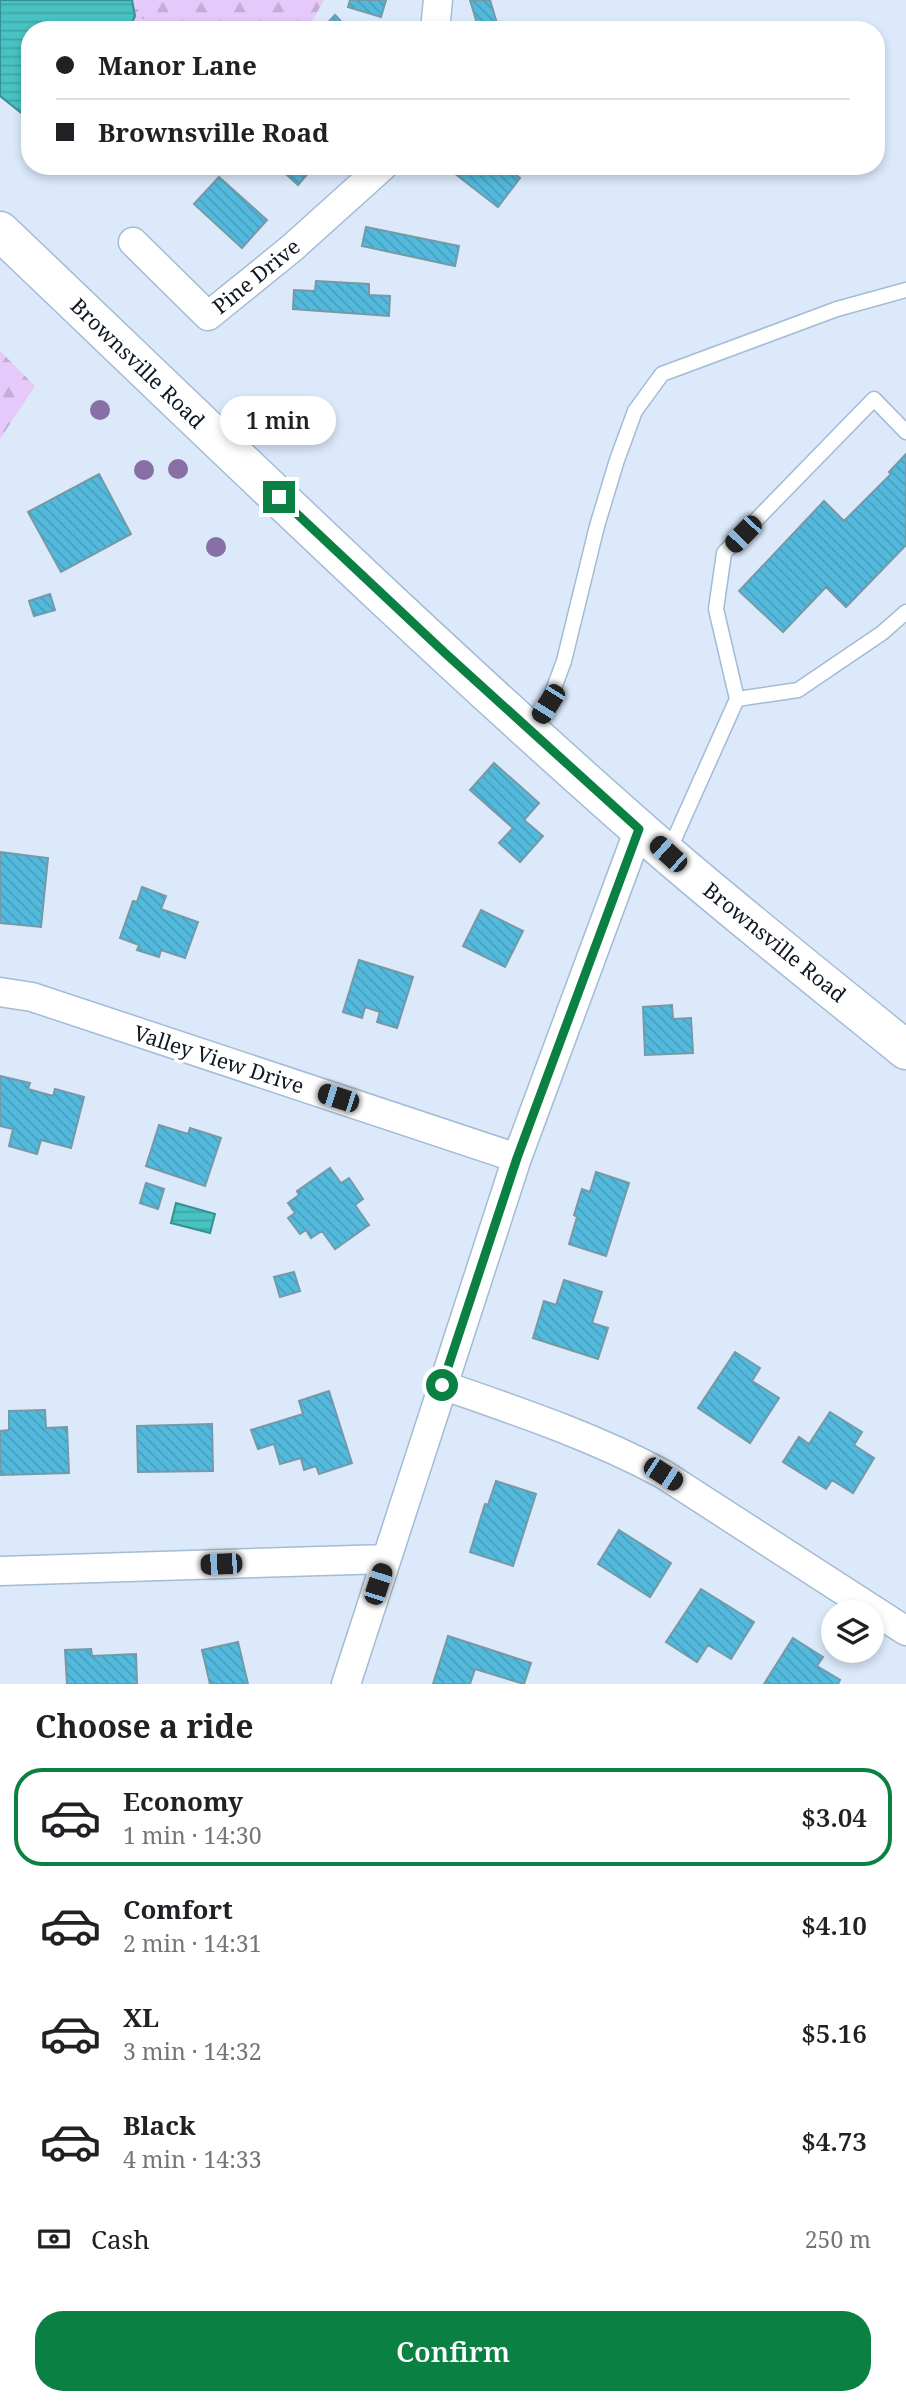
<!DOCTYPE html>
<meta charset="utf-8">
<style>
:root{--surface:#fff;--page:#f2f2f2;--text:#202124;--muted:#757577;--line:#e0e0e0;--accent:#0b8043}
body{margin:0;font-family:"Noto Serif",serif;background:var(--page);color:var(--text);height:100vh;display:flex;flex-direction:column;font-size:26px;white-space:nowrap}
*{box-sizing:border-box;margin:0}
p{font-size:23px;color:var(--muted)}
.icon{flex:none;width:38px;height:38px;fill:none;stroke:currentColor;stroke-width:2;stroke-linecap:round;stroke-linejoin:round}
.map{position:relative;height:1684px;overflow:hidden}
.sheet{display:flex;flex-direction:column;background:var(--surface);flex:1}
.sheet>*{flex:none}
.guide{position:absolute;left:21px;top:21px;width:864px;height:154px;border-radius:28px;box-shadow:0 4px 10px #0003;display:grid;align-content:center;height:154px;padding:0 35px;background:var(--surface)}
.buttons{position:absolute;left:821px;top:1600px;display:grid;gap:14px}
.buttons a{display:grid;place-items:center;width:63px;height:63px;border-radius:50%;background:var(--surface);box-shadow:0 4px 10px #0003;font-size:35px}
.end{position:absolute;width:32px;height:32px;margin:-16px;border:9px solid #0b8043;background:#fff;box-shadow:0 0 0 4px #fff}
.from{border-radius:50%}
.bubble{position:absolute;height:49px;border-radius:24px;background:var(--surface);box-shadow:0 4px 10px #0003;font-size:23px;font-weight:600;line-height:49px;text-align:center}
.car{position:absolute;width:21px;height:42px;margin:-21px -10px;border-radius:9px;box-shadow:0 0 5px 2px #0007;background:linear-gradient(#222 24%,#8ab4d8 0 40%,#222 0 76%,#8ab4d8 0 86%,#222 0)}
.guide b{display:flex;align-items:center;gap:24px;height:66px;font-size:26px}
.guide b+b{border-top:2px solid var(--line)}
.guide i{width:18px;height:18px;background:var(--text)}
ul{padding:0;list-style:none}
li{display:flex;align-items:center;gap:21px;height:98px;margin:0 14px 10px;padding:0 21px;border:4px solid transparent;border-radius:28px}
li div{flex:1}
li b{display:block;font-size:26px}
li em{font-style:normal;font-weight:600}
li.active{border-color:var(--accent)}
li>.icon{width:63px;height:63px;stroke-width:1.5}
h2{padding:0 35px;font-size:32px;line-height:84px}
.pay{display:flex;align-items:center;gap:18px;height:77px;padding:0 35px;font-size:26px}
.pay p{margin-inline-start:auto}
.action{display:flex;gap:14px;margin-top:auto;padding:14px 35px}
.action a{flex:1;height:80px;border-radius:28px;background:var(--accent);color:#fff;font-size:28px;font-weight:600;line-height:80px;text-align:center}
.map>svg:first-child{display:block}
.grass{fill:url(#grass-dots)}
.forest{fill:url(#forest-firs)}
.water{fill:url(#water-rules);stroke:#378f92;stroke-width:2}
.building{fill:url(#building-back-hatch);stroke:#7499a7;stroke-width:2}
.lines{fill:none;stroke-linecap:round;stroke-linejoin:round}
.lane-casing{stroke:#a4bbd5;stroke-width:17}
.street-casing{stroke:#a4bbd5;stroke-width:31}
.secondary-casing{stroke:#a4bbd5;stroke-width:41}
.lane{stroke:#fff;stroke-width:14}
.street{stroke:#fff;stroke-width:28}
.secondary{stroke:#fff;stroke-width:38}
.tree{fill:#8870a6}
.route{stroke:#0b8043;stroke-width:9}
.labels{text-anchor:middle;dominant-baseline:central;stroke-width:7;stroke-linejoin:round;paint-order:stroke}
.street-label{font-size:21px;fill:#101822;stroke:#fff}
</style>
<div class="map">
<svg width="906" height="1684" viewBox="0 0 906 1684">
<defs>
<pattern id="grass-dots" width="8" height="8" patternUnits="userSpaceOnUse" patternTransform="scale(1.75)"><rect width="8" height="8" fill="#e4c9fa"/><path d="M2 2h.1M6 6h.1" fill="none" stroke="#c3acd6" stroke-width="1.8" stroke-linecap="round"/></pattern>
<pattern id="forest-firs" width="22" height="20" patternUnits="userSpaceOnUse" patternTransform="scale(1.75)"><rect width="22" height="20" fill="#e4c9fa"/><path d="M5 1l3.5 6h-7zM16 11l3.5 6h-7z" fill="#c3acd6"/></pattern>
<pattern id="water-rules" width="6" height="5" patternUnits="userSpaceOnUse" patternTransform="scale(1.75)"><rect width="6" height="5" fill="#48c2c2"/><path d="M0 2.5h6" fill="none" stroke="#3ea6a6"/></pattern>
<pattern id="building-back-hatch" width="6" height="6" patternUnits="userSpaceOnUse" patternTransform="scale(1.75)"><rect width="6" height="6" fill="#53badd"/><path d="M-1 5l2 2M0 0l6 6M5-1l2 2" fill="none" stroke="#479fbd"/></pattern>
</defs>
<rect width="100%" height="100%" fill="#dbe9fa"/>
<!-- grass -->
<path class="grass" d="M132 0H135L148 25 155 30H129L135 16Z"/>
<!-- forest -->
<path class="forest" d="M135 0H324L307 30H155L148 25Z
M0 351 35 386 0 439Z"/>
<!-- water -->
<path class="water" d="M0 0H132L135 16 129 30H30V120L0 96Z
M176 1203 215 1214 210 1233 171 1223Z"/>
<!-- building -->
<path class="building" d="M350 0H386L381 17 348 7Z
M470 0H490L499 30H479Z
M335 15 349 30 323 28Z
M277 166H305L310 171 298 185Z
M445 166H504L520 178 498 207Z
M219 177 267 220 242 248 194 204Z
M366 227 459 246 455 266 362 246Z
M316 281 369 284V295L390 296 389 316 293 309 294 290 315 291Z
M906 454V545L846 607 826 587 783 632 739 591 824 501 844 521 891 474 889 472Z
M99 474 131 534 61 572 28 512Z
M50 594 55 610 34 616 29 601Z
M494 763 539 803 524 820 543 836 520 862 499 843 513 828 470 790Z
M0 852 48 858 41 927 0 923Z
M142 887 166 896 161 909 198 922 185 958 161 950 159 957 137 950 139 945 120 938 133 901 137 902Z
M481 910 523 931 505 967 463 946Z
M359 960 413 977 397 1028 377 1022 380 1012 365 1007 362 1018 343 1012Z
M672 1005 673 1019 691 1018 693 1053 645 1055 643 1007Z
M0 1076 30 1083 28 1089 53 1096 55 1089 84 1097 71 1148 41 1140 37 1154 9 1146 13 1129 0 1126Z
M159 1125 188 1134 190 1128 221 1138 205 1186 146 1166Z
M330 1168 341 1183 349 1178 363 1199 355 1205 369 1225 335 1249 322 1231 311 1238 306 1230 300 1234 288 1218 295 1213 288 1203 299 1195 297 1191Z
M596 1172 629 1183 606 1256 569 1244 577 1217 574 1215 582 1189 590 1192Z
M146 1183 164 1189 158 1209 140 1203Z
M294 1272 300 1291 280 1297 274 1277Z
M564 1280 602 1292 592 1323 608 1328 598 1359 533 1338 544 1301 556 1305Z
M735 1352 760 1368 752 1381 779 1398 750 1443 698 1408Z
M329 1391 352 1463 319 1474 316 1466 304 1470 301 1458 280 1464 274 1444 258 1449 251 1430 303 1414 299 1401Z
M45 1410 46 1428 67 1427 69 1473 0 1475V1431L9 1430V1411Z
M830 1412 862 1432 854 1445 874 1458 853 1493 832 1480 826 1489 783 1462 799 1437 809 1444Z
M212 1424 213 1471 138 1472 137 1426Z
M496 1481 536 1494 513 1566 470 1552 485 1504 488 1505Z
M619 1530 671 1563 650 1597 598 1564Z
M701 1589 754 1622 731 1659 708 1645 697 1662 666 1642Z
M448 1636 531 1663 524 1684 475 1669 470 1684H433Z
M793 1638 823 1657 817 1666 840 1680 838 1684H764Z
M238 1642 248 1684H210L202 1650Z
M91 1649 92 1656 136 1654 137 1684H67L65 1650Z"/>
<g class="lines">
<defs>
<path id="lane" d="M737 699 798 690 882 633 906 612
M531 731 548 704 564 661 597 526 617 460 635 411 662 374 837 309 906 290
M668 853 737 699 716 609 724 553 874 399 906 432"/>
<path id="street" d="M435 30 438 0
M133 242 208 316 292 248 383 166
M0 992 32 997 517 1158
M442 1385C517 1411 592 1436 663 1474L906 1631
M0 1571 386 1559
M346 1684 517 1158 639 829"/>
<path id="secondary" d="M0 231C219 440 436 652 664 851 743 919 825 984 906 1050"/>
</defs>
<!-- lane casing -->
<use href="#lane" class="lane-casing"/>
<!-- street casing -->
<use href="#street" class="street-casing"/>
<!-- secondary casing -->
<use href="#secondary" class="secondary-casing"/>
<!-- lane -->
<use href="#lane" class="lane"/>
<!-- street -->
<use href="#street" class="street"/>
<!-- secondary -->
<use href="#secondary" class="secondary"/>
</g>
<!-- trees -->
<g class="tree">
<circle cx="100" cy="410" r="10"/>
<circle cx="178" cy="469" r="10"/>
<circle cx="144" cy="470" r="10"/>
<circle cx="216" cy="547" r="10"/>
</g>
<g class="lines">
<!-- route -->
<path class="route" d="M279 497 445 653 639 829 517 1158 442 1385"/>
</g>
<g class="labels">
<!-- street labels -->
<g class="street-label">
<text transform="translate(256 276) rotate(-39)">Pine Drive</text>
<text transform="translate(138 363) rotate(44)">Brownsville Road</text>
<text transform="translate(775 942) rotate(39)">Brownsville Road</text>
<text transform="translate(219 1059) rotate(18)">Valley View Drive</text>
</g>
</g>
</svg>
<div class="buttons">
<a><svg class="icon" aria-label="layers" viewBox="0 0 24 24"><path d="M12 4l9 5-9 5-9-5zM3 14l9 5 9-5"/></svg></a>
</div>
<i class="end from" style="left:442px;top:1385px"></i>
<i class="end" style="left:279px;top:497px"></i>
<div class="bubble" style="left:220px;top:396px;width:116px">1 min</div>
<i class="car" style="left:743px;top:534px;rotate:224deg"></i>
<i class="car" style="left:548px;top:704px;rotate:212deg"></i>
<i class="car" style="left:668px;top:854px;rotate:312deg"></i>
<i class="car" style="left:338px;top:1098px;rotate:288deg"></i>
<i class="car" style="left:663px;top:1474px;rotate:123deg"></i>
<i class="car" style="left:221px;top:1564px;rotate:268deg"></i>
<i class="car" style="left:378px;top:1584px;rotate:18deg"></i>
<div class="guide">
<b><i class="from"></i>Manor Lane</b>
<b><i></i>Brownsville Road</b>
</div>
</div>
<section class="sheet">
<h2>Choose a ride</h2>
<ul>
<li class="active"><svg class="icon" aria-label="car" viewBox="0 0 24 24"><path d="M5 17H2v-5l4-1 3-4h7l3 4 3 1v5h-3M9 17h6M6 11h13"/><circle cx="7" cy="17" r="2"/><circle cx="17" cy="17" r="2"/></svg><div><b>Economy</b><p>1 min · 14:30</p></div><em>$3.04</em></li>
<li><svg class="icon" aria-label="car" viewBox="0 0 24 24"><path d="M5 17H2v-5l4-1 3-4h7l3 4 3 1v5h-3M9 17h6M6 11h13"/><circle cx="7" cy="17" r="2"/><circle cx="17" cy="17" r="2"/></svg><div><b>Comfort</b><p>2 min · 14:31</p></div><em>$4.10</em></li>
<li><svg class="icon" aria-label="car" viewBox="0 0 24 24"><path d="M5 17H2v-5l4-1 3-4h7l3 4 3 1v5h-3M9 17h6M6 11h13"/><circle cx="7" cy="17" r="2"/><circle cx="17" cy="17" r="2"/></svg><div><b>XL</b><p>3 min · 14:32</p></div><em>$5.16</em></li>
<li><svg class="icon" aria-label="car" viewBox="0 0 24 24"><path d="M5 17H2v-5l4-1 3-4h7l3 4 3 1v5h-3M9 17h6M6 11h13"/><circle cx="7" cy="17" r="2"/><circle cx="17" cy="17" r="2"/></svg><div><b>Black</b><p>4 min · 14:33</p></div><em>$4.73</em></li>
</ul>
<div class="pay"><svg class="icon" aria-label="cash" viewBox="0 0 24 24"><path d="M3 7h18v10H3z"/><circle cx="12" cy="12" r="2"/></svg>Cash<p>250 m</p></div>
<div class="action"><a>Confirm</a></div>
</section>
